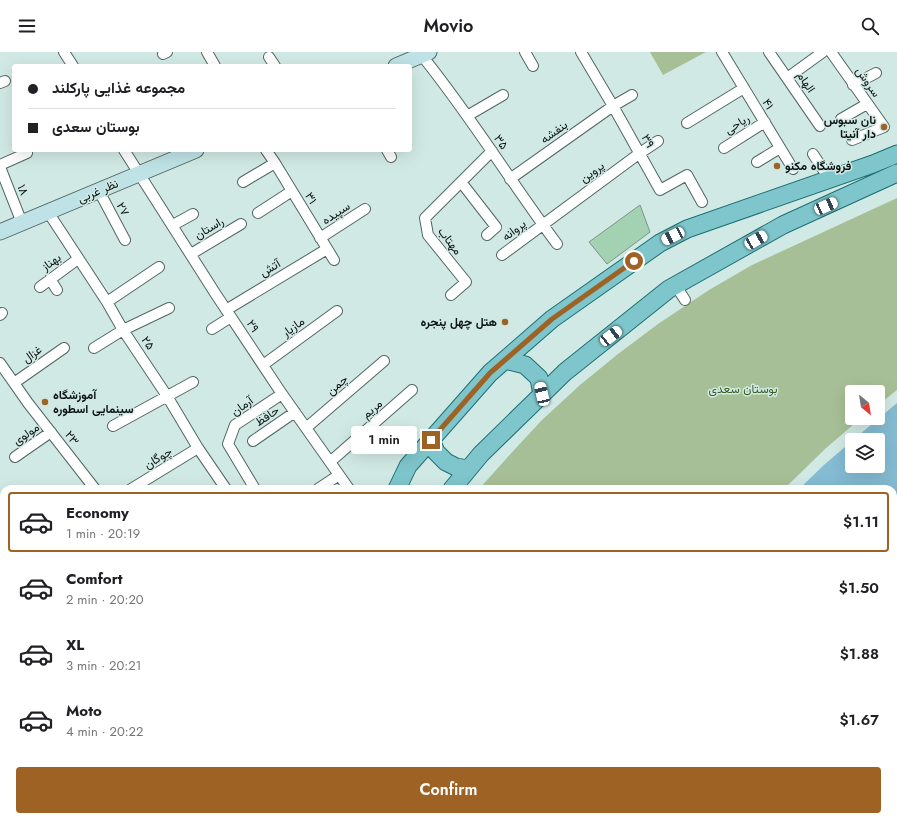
<!DOCTYPE html>
<meta charset="utf-8">
<style>
:root{--surface:#fff;--page:#f6f6f6;--text:#202124;--muted:#757577;--line:#e0e0e0;--accent:#9e6324}
body{margin:0;font-family:Jost,Vazirmatn,sans-serif;background:var(--page);color:var(--text);height:100vh;display:flex;flex-direction:column;font-size:15px;white-space:nowrap}
*{box-sizing:border-box;margin:0}
p{font-size:13px;color:var(--muted)}
.icon{flex:none;width:22px;height:22px;fill:none;stroke:currentColor;stroke-width:2;stroke-linecap:round;stroke-linejoin:round}
.map{position:relative;flex:1;overflow:hidden}
.sheet{position:absolute;left:0px;top:433px;width:897px;height:336px;display:flex;flex-direction:column;background:var(--surface);border-radius:12px 12px 0 0;box-shadow:0 4px 16px #0002}
.sheet>*{flex:none}
.banner{position:absolute;left:12px;top:12px;width:400px;height:88px;border-radius:4px;box-shadow:0 4px 16px #0002;display:grid;align-content:center;height:88px;padding:0 16px;background:var(--surface)}
.needle{width:26px;rotate:150deg}
.tools{position:absolute;left:845px;top:333px;display:grid;gap:8px}
.tools a{display:grid;place-items:center;width:40px;height:40px;border-radius:4px;background:var(--surface);box-shadow:0 4px 16px #0002;font-size:20px}
.end{position:absolute;width:18px;height:18px;margin:-9px;border:5px solid #9e6324;background:#fff;box-shadow:0 0 0 2px #fff}
.from{border-radius:50%}
.bubble{position:absolute;height:28px;border-radius:4px;background:var(--surface);box-shadow:0 4px 16px #0002;font-size:13px;font-weight:600;line-height:28px;text-align:center}
.car{position:absolute;width:12px;height:24px;margin:-12px -6px;border-radius:5px;box-shadow:0 0 3px 1px #0007;background:linear-gradient(#fff 24%,#345 0 40%,#fff 0 76%,#345 0 86%,#fff 0)}
.banner b{display:flex;align-items:center;gap:14px;height:38px;font-size:15px}
.banner b+b{border-top:1px solid var(--line)}
.banner i{width:10px;height:10px;background:var(--text)}
ul{padding:7px 0 0;list-style:none}
li{display:flex;align-items:center;gap:12px;height:60px;margin:0 8px 6px;padding:0 8px;border:2px solid transparent;border-radius:4px}
li div{flex:1}
li b{display:block;font-size:15px}
li em{font-style:normal;font-weight:600}
li.selected{border-color:var(--accent)}
li>.icon{width:36px;height:36px;stroke-width:1.5}
.primary-button{display:flex;gap:8px;margin-top:auto;padding:8px 16px}
.primary-button a{flex:1;height:46px;border-radius:4px;background:var(--accent);color:#fff;font-size:16px;font-weight:600;line-height:46px;text-align:center}
header{display:flex;justify-content:space-between;align-items:center;height:52px;padding:0 16px;background:var(--surface);font-size:18px;font-weight:600}
.map>svg:first-child{display:block}
.green{fill:#a7bf96}
.water{fill:#84bcd3}
.building{fill:#a2d2b2;stroke:#809286}
.lines{fill:none;stroke-linecap:round;stroke-linejoin:round}
.street-casing{stroke:#526762;stroke-width:12}
.secondary-casing{stroke:#526762;stroke-width:17}
.primary-casing{stroke:#1e6f74;stroke-width:19}
.street{stroke:#fff;stroke-width:10}
.secondary{stroke:#bee2e5;stroke-width:15}
.primary{stroke:#7ec6cb;stroke-width:17}
.route{stroke:#9e6324;stroke-width:5}
.poi-dot{fill:#9e6324;stroke:#d1e9e4;stroke-width:1.5}
.labels{text-anchor:middle;dominant-baseline:central;stroke-width:3;stroke-linejoin:round;paint-order:stroke}
.street-label{font-size:12px;fill:#0b1312;stroke:#d1e9e4}
.poi-label{font-size:12px;font-weight:bold;fill:#0b1312;stroke:#d1e9e4;text-anchor:end}
.park-label{font-size:12px;fill:#3b5c20;stroke:#d1e9e4}
</style>
<header><svg class="icon" aria-label="menu" viewBox="0 0 24 24"><path d="M4 6h16M4 12h16M4 18h16"/></svg>Movio<svg class="icon" aria-label="search" viewBox="0 0 24 24"><circle cx="10" cy="10" r="6"/><path d="M15 15l6 6"/></svg></header>
<div class="map">
<svg width="897" height="769" viewBox="0 0 897 769">
<rect width="100%" height="100%" fill="#d1e9e4"/>
<!-- green -->
<path class="green" d="M650 0H706L663 23Z
M897 146V338L878 353V340H852V366H861L825 397 784 437H479L515 397 542 368 580 333 618 302 658 272 709 238 752 213Z
M897 509V583L893 586V513Z
M291 765H435L429 769H287Z
M610 765H657L652 769H607Z"/>
<!-- water -->
<path class="water" d="M897 351V504L893 507V437H799L825 412 852 389V414H878V388H853Z
M451 765H602L598 769H446Z"/>
<!-- building -->
<path class="building" d="M640 153 650 180 607 212 589 190Z"/>
<g class="lines">
<defs>
<path id="street" d="M64 0 73 14
M207 0 215 14
M419 0C469 61 510 129 557 192
M525 0 533 14
M581 0 613 54 660 138 687 123 702 150
M722 0 793 117
M769 0 820 74
M831 0 884 75 852 88
M163 2 167 0
M269 5 275 14
M787 26 823 0
M0 31 5 29
M853 33 876 21
M467 64 503 43
M841 67 867 52
M687 71 744 36
M724 96 765 70
M124 98 215 241 282 342 349 437
M266 98 275 111 334 208
M387 98 391 105
M813 102 830 128
M757 110 780 96
M0 113 27 101
M0 115 22 171
M510 127 613 54 632 43
M243 130 275 111
M461 130 496 175 487 183
M99 139 125 188
M48 160 107 250 123 278 167 344 198 396 226 437
M258 161 292 139
M173 173 193 162
M320 186 365 157
M191 202 241 172
M502 203 640 101 658 89
M50 227 57 238
M676 234 685 248
M40 235 78 207
M451 243 466 230 428 183 425 166 492 99
M107 250 159 215
M226 258 327 197
M0 263 2 261
M212 277 231 265
M94 296 123 278 169 256
M0 311 28 351 95 437
M263 313 337 259
M14 331 64 296
M113 374 193 330
M306 376 384 309
M253 389 295 360
M15 405 51 380
M330 410 412 338
M131 437 198 396
M255 437 228 392 235 373 282 342
M318 437 339 423
M0 638 4 636
M0 706 4 704
M66 769 83 765
M782 769 788 765"/>
<path id="secondary" d="M396 14 429 0
M0 180 196 98
M0 498 4 503
M0 521 4 527
M893 598 897 595
M893 696 897 701
M198 765 201 769
M661 769 667 765"/>
<path id="primary" d="M505 308 525 313 539 326 542 343
M431 388 436 400 446 410 456 415 468 417
M397 437 408 414 490 321 552 267 660 191 687 177 873 112 897 102
M452 437 481 402 565 320 669 237 783 173 897 121
M175 769V765
M231 769 235 765
M252 769 256 765"/>
</defs>
<!-- street casing -->
<use href="#street" class="street-casing"/>
<!-- secondary casing -->
<use href="#secondary" class="secondary-casing"/>
<!-- primary casing -->
<use href="#primary" class="primary-casing"/>
<!-- street -->
<use href="#street" class="street"/>
<!-- secondary -->
<use href="#secondary" class="secondary"/>
<!-- primary -->
<use href="#primary" class="primary"/>
</g>
<g class="lines">
<!-- route -->
<path class="route" d="M431 388 490 321 552 267 634 209"/>
</g>
<!-- markers -->
<g class="poi-dot">
<circle cx="884" cy="75" r="4"/>
<circle cx="777" cy="114" r="4"/>
<circle cx="505" cy="270" r="4"/>
<circle cx="45" cy="350" r="4"/>
</g>
<g class="labels">
<!-- street labels -->
<g class="street-label">
<text transform="translate(806 30) rotate(56)">الهام</text>
<text transform="translate(868 30) rotate(55)">سروش</text>
<text transform="translate(768 52) rotate(59)">۴۱</text>
<text transform="translate(737 72) rotate(-32)">ریاحی</text>
<text transform="translate(554 80) rotate(-36)">بنفشه</text>
<text transform="translate(648 89) rotate(61)">۳۹</text>
<text transform="translate(501 90) rotate(56)">۳۵</text>
<text transform="translate(592 120) rotate(-36)">پروین</text>
<text transform="translate(23 138) rotate(68)">۱۸</text>
<text transform="translate(98 139) rotate(-23)">نظر غربی</text>
<text transform="translate(311 146) rotate(59)">۳۱</text>
<text transform="translate(123 157) rotate(62)">۲۷</text>
<text transform="translate(336 161) rotate(-33)">سپیده</text>
<text transform="translate(209 176) rotate(-31)">راستان</text>
<text transform="translate(514 178) rotate(-37)">پروانه</text>
<text transform="translate(450 189) rotate(53)">مهتاب</text>
<text transform="translate(51 210) rotate(-36)">بهناز</text>
<text transform="translate(270 216) rotate(-31)">آتش</text>
<text transform="translate(253 274) rotate(56)">۲۹</text>
<text transform="translate(293 275) rotate(-36)">مازیار</text>
<text transform="translate(148 291) rotate(57)">۲۵</text>
<text transform="translate(32 302) rotate(-35)">غزال</text>
<text transform="translate(337 333) rotate(-41)">چمن</text>
<text transform="translate(242 354) rotate(-36)">آرمان</text>
<text transform="translate(372 357) rotate(-41)">مریم</text>
<text transform="translate(267 364) rotate(-34)">حافظ</text>
<text transform="translate(26 382) rotate(-35)">مولوی</text>
<text transform="translate(72 386) rotate(52)">۲۳</text>
<text transform="translate(158 406) rotate(-31)">چوگان</text>
</g>
<!-- poi labels -->
<g class="poi-label">
<text x="876" y="68">نان سبوس<tspan x="876" dy="14">دار آنیتا</tspan></text>
<text x="785" y="114" text-anchor="start">فروشگاه مکنو</text>
<text x="497" y="270">هتل چهل پنجره</text>
<text x="53" y="343" text-anchor="start">آموزشگاه<tspan x="53" dy="14">سینمایی اسطوره</tspan></text>
</g>
<!-- park labels -->
<g class="park-label">
<text x="743" y="337">بوستان سعدی</text>
</g>
</g>
</svg>
<div class="tools">
<a><svg class="needle" viewBox="-14 -14 28 28"><path d="M0-13l5 13h-10z" fill="#e53935"/><path d="M0 13l5-13h-10z" fill="#757577"/></svg></a>
<a><svg class="icon" aria-label="layers" viewBox="0 0 24 24"><path d="M12 4l9 5-9 5-9-5zM3 14l9 5 9-5"/></svg></a>
</div>
<i class="end from" style="left:634px;top:209px"></i>
<i class="end" style="left:431px;top:388px"></i>
<div class="bubble" style="left:351px;top:374px;width:66px">1 min</div>
<i class="car" style="left:826px;top:154px;rotate:66deg"></i>
<i class="car" style="left:673px;top:184px;rotate:243deg"></i>
<i class="car" style="left:756px;top:188px;rotate:60deg"></i>
<i class="car" style="left:611px;top:284px;rotate:52deg"></i>
<i class="car" style="left:542px;top:342px;rotate:347deg"></i>
<div class="banner">
<b><i class="from"></i>مجموعه غذایی پارکلند</b>
<b><i></i>بوستان سعدی</b>
</div>
<section class="sheet">
<ul>
<li class="selected"><svg class="icon" aria-label="car" viewBox="0 0 24 24"><path d="M5 17H2v-5l4-1 3-4h7l3 4 3 1v5h-3M9 17h6M6 11h13"/><circle cx="7" cy="17" r="2"/><circle cx="17" cy="17" r="2"/></svg><div><b>Economy</b><p>1 min · 20:19</p></div><em>$1.11</em></li>
<li><svg class="icon" aria-label="car" viewBox="0 0 24 24"><path d="M5 17H2v-5l4-1 3-4h7l3 4 3 1v5h-3M9 17h6M6 11h13"/><circle cx="7" cy="17" r="2"/><circle cx="17" cy="17" r="2"/></svg><div><b>Comfort</b><p>2 min · 20:20</p></div><em>$1.50</em></li>
<li><svg class="icon" aria-label="car" viewBox="0 0 24 24"><path d="M5 17H2v-5l4-1 3-4h7l3 4 3 1v5h-3M9 17h6M6 11h13"/><circle cx="7" cy="17" r="2"/><circle cx="17" cy="17" r="2"/></svg><div><b>XL</b><p>3 min · 20:21</p></div><em>$1.88</em></li>
<li><svg class="icon" aria-label="car" viewBox="0 0 24 24"><path d="M5 17H2v-5l4-1 3-4h7l3 4 3 1v5h-3M9 17h6M6 11h13"/><circle cx="7" cy="17" r="2"/><circle cx="17" cy="17" r="2"/></svg><div><b>Moto</b><p>4 min · 20:22</p></div><em>$1.67</em></li>
</ul>
<div class="primary-button"><a>Confirm</a></div>
</section>
</div>
